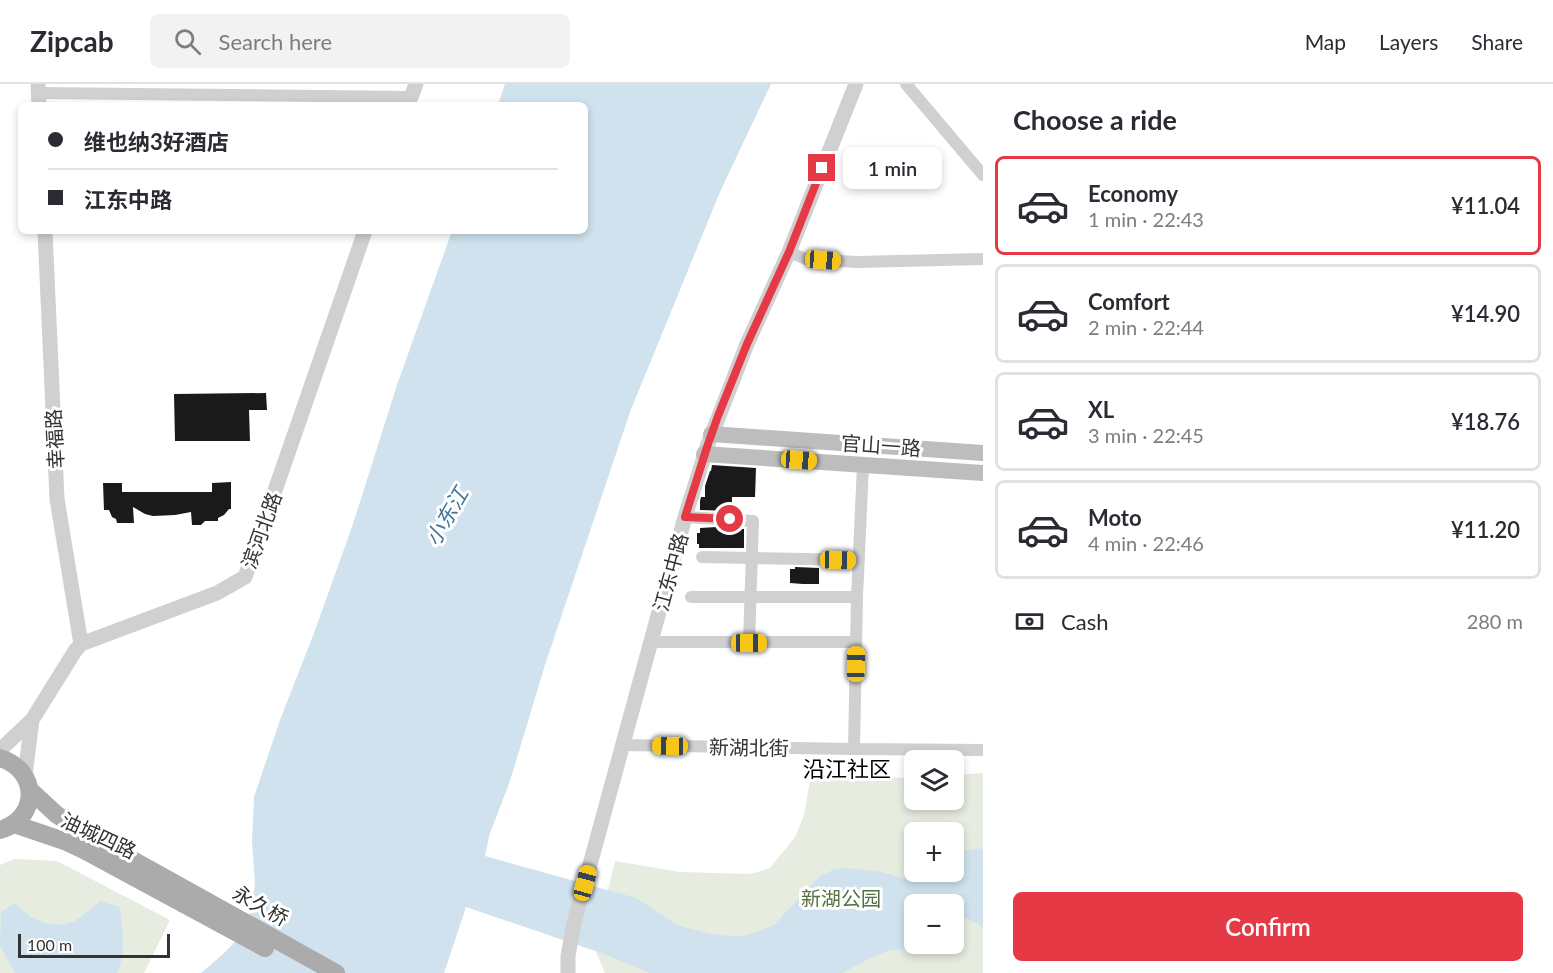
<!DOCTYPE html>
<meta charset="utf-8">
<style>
:root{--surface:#fff;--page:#f2f2f3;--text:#2b2b33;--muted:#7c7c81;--line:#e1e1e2;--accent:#e63946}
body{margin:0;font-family:Lato,"Noto Sans SC",sans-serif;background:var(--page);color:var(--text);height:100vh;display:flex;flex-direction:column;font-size:22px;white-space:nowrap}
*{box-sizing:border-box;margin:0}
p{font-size:20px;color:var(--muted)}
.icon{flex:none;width:33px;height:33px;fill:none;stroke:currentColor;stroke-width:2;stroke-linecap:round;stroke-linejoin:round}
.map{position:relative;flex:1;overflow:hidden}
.panel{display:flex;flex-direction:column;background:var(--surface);width:570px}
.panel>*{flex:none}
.top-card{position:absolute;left:18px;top:18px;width:570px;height:132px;border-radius:9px;box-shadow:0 3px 9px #0003;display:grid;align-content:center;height:132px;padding:0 30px;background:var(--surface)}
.tools{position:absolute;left:904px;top:666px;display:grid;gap:12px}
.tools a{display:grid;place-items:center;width:60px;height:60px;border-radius:9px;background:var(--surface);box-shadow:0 3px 9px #0003;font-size:30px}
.scale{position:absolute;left:18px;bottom:15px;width:152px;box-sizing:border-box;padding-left:6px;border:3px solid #333;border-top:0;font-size:16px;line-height:21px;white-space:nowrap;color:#333;-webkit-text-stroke:4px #fff;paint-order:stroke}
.end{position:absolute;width:27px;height:27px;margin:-14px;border:8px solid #e63946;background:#fff;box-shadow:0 0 0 3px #fff}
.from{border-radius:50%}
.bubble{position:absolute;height:42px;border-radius:9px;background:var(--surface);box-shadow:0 3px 9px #0003;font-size:20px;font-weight:600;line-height:42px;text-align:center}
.car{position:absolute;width:18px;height:36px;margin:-18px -9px;border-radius:8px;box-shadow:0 0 4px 2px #0007;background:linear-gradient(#f5c518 24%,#345 0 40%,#f5c518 0 76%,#345 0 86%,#f5c518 0)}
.top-card b{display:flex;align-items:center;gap:21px;height:57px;font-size:22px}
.top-card b+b{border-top:2px solid var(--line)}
.top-card i{width:15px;height:15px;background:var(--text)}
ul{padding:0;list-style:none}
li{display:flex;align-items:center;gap:18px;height:99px;margin:0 12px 9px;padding:0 18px;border:3px solid var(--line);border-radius:9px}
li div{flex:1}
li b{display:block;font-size:22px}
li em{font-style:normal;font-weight:600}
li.selected{border-color:var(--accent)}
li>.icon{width:54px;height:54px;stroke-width:1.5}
h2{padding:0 30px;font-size:27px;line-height:72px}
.pay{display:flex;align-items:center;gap:15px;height:66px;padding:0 30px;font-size:22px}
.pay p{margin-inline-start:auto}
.button{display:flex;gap:12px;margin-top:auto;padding:12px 30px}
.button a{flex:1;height:69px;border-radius:9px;background:var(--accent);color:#fff;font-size:24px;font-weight:600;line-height:69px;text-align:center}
header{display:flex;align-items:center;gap:36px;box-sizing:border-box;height:84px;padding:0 30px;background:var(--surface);border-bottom:2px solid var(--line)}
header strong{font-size:28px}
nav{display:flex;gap:33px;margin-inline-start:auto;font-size:21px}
.search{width:420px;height:54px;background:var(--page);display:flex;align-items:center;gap:15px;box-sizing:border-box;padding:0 21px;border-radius:9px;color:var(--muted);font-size:22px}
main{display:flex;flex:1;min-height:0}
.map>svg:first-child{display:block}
.green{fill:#e6ecdf;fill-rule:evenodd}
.water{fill:#cfe2ee}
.building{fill:#1a1a1a}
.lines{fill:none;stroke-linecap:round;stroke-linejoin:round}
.minor{stroke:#d0d0d0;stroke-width:12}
.tertiary{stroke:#d0d0d0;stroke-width:15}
.secondary{stroke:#bdbdbd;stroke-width:16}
.primary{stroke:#ababab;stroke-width:18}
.route{stroke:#e63946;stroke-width:8}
.labels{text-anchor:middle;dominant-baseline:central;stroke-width:6;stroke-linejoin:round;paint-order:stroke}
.street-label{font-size:20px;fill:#333;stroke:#fff}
.park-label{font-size:20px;fill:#56703f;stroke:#fff}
.water-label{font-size:21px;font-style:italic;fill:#3f7597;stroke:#fff}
.quarter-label{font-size:22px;fill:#000;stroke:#fff}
</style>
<header>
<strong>Zipcab</strong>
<div class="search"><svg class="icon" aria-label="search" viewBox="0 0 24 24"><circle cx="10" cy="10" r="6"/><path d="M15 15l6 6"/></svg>Search here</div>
<nav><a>Map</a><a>Layers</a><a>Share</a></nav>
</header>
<main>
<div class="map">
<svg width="983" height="889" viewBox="0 0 983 889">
<rect width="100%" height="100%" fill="#fff"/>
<!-- green -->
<path class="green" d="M983 689V889H605L594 863 615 777 680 788 751 790 770 784 795 753 804 731 811 690 848 696 915 693V716H954V691ZM915 748H954V788H915ZM915 820H954V860H915Z
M14 775 57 777 170 836 144 889H0V781Z"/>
<!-- water -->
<path class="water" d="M505 0H771L720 108 630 328 545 581 510 697 489 752 485 772 636 814 679 842 711 850 737 853 751 850 774 841 820 792 833 786 846 784 882 788 909 796 940 788H954V769L983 764V845L978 840 965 834 958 838 954 843V820H915V860H941C930 873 915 865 900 865 882 865 859 881 842 889H650L604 870 466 823 444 889H201L222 871 246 847 255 801 252 757 254 713 280 636 314 549 352 443 397 301 452 147H585V21H498Z
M100 817 119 823C123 841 126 872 117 889H15L0 862 1 828 15 819C28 835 52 846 72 838 82 834 92 823 100 817Z"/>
<!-- building -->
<path class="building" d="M266 309 267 326H249L250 357H175L174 310Z
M712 381 756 384 755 413H732V427L700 426V417L701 413H705V402L710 387H711Z
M231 398V425H229L224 431 218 434V437H205L201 441H192L191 428 175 431 153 432 145 430 133 423 134 439H117L116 435 112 433 109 426H104L103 399H122V408H212V399Z
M717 443 744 445V464H699V460H697V449H700V444Z
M795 483 819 484V500H803L790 499V485H795Z"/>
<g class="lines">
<!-- minor -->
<path class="minor" d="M906 0 983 91
M38 9 411 13
M789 168 806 175 857 178 983 175
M685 433 753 437 749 559
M702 473 859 476
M691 513H857
M651 558H856
M624 661 854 665 983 666
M854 665 857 513 863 381"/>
<!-- tertiary -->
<path class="tertiary" d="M38 0 39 21
M408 21 416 0
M45 147 57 415 81 560
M0 666 32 636 75 567 81 560 217 509 245 493 365 147
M25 691 32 636
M568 889V872L574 839 685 433 708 360 747 260 789 168 856 0"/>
<!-- secondary -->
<path class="secondary" d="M711 350 983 369
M704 370 983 389"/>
<!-- primary -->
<path class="primary" d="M0 674C39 686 40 734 0 746
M30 706 57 731 95 755 336 889
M14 740 67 758 84 766 265 864"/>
</g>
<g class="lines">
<!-- route -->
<path class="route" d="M730 435 685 433 708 360 718 332 747 260 789 168 822 84"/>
</g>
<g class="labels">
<!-- street labels -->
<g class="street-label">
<text transform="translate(54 355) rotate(-93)">幸福路</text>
<text transform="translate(881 361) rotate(4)">官山一路</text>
<text transform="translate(261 446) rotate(-70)">滨河北路</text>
<text transform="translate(670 488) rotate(-75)">江东中路</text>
<text transform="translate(749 663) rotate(1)">新湖北街</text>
<text transform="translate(99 751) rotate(25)">油城四路</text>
<text transform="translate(261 821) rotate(29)">永久桥</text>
</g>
<!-- park labels -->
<g class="park-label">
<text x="841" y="814">新湖公园</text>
</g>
<!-- water labels -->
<g class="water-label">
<text transform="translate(446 432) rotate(-60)">小东江</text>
</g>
<!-- quarter labels -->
<g class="quarter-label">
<text x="847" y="684">沿江社区</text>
</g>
</g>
</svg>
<div class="tools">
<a><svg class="icon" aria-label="layers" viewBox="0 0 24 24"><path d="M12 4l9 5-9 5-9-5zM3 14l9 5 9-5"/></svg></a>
<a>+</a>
<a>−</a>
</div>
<div class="scale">100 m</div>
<i class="end from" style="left:730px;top:435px"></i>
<i class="end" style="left:822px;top:84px"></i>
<div class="bubble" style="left:843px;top:63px;width:99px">1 min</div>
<i class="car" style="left:823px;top:176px;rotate:94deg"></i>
<i class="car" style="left:799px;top:376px;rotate:94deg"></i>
<i class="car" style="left:838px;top:476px;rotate:91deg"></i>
<i class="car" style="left:749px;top:559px;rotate:90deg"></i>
<i class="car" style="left:856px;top:580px;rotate:1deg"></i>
<i class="car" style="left:670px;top:662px;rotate:271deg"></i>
<i class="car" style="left:585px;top:799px;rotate:15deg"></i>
<div class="top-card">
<b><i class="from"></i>维也纳3好酒店</b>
<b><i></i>江东中路</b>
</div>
</div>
<section class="panel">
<h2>Choose a ride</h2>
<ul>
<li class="selected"><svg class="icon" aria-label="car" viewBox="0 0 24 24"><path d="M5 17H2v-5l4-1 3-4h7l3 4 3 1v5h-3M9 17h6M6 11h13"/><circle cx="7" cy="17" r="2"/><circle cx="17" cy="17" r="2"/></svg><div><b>Economy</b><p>1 min · 22:43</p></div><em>¥11.04</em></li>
<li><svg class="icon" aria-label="car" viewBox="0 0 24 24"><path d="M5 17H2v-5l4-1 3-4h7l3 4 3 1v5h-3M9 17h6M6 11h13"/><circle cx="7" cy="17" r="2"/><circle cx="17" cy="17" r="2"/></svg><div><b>Comfort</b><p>2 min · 22:44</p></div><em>¥14.90</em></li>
<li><svg class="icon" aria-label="car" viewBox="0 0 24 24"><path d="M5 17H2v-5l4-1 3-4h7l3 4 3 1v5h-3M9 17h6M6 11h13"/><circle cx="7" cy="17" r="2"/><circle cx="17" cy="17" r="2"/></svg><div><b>XL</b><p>3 min · 22:45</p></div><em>¥18.76</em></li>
<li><svg class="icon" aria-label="car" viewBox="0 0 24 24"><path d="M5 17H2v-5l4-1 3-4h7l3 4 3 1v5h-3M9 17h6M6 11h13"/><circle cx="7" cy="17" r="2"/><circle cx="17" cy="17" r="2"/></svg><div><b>Moto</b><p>4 min · 22:46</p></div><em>¥11.20</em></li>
</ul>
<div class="pay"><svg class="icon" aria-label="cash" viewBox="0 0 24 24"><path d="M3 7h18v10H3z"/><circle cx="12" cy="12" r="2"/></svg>Cash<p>280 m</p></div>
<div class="button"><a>Confirm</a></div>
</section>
</main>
